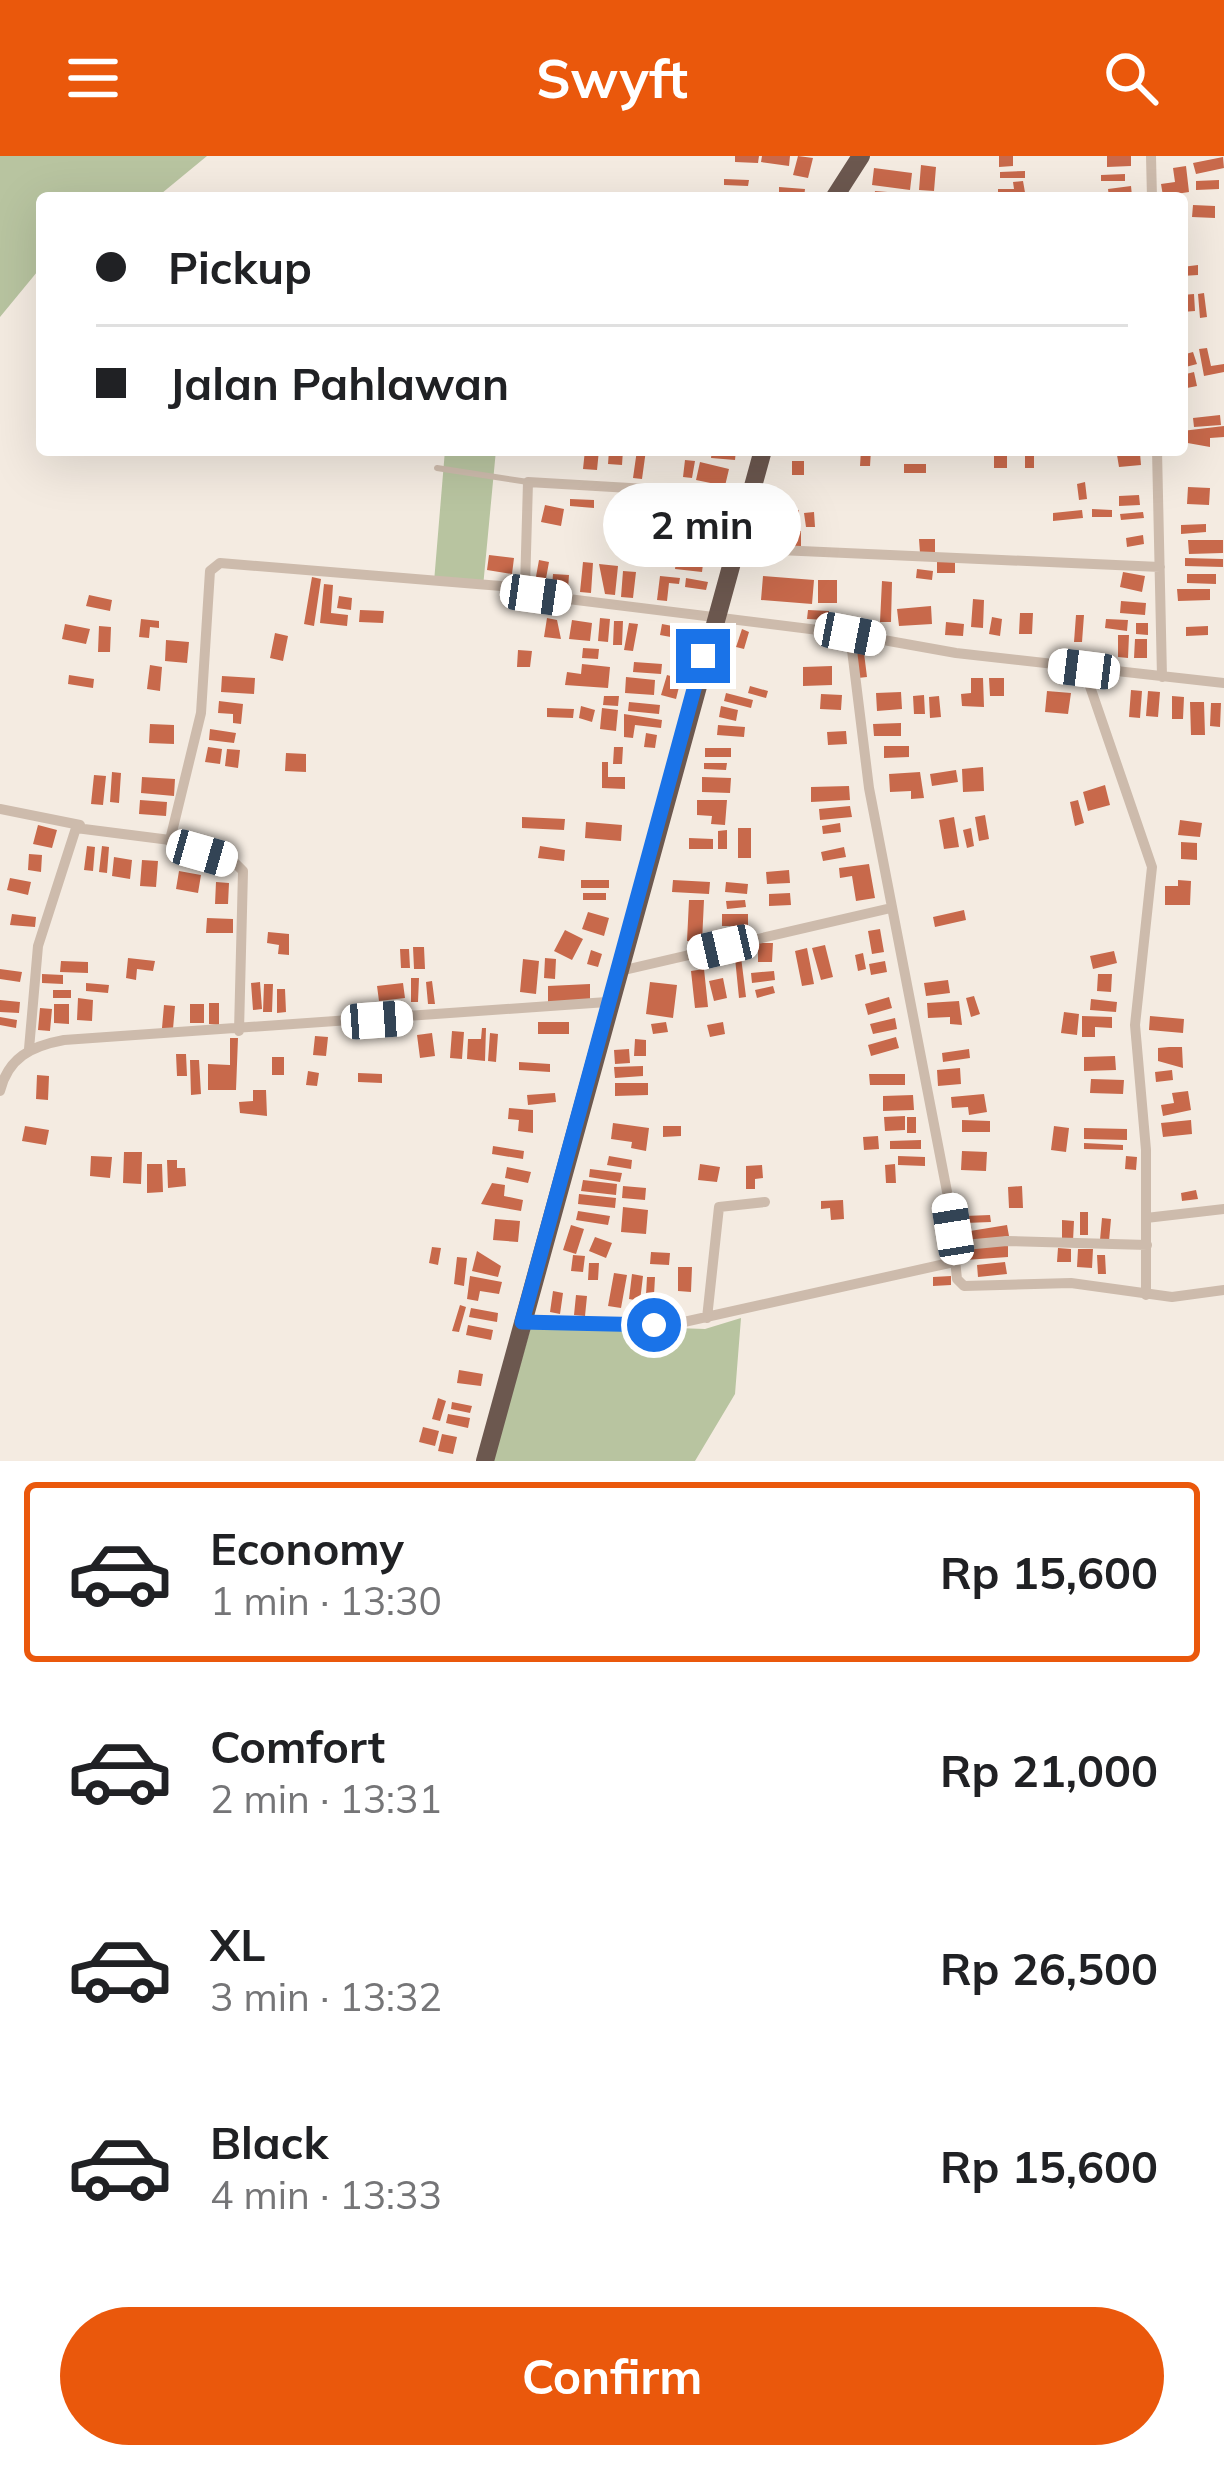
<!DOCTYPE html>
<meta charset="utf-8">
<style>
:root{--surface:#fff;--page:#f2f2f2;--text:#202124;--muted:#757577;--line:#e0e0e0;--accent:#ea580c}
body{margin:0;font-family:Mulish,sans-serif;background:var(--page);color:var(--text);height:100vh;display:flex;flex-direction:column;font-size:45px;white-space:nowrap}
*{box-sizing:border-box;margin:0}
p{font-size:39px;color:var(--muted)}
.icon{flex:none;width:66px;height:66px;fill:none;stroke:currentColor;stroke-width:2;stroke-linecap:round;stroke-linejoin:round}
.map{position:relative;height:1305px;overflow:hidden}
.sheet{display:flex;flex-direction:column;background:var(--surface);flex:1}
.sheet>*{flex:none}
.banner{position:absolute;left:36px;top:36px;width:1152px;height:264px;border-radius:12px;box-shadow:0 12px 48px #0002;display:grid;align-content:center;height:264px;padding:0 60px;background:var(--surface)}
.end{position:absolute;width:54px;height:54px;margin:-27px;border:15px solid #1a73e8;background:#fff;box-shadow:0 0 0 6px #fff}
.from{border-radius:50%}
.bubble{position:absolute;height:84px;border-radius:42px;background:var(--surface);box-shadow:0 12px 48px #0002;font-size:39px;font-weight:700;line-height:84px;text-align:center}
.car{position:absolute;width:36px;height:72px;margin:-36px -18px;border-radius:15px;box-shadow:0 0 9px 3px #0007;background:linear-gradient(#fff 24%,#345 0 40%,#fff 0 76%,#345 0 86%,#fff 0)}
.banner b{display:flex;align-items:center;gap:42px;height:114px;font-size:45px}
.banner b+b{border-top:3px solid var(--line)}
.banner i{width:30px;height:30px;background:var(--text)}
ul{padding:21px 0 0;list-style:none}
li{display:flex;align-items:center;gap:36px;height:180px;margin:0 24px 18px;padding:0 36px;border:6px solid transparent;border-radius:12px}
li div{flex:1}
li b{display:block;font-size:45px}
li em{font-style:normal;font-weight:700}
li.on{border-color:var(--accent)}
li>.icon{width:108px;height:108px;stroke-width:1.5}
.button{display:flex;gap:24px;margin-top:auto;padding:24px 60px}
.button a{flex:1;height:138px;border-radius:72px;background:var(--accent);color:#fff;font-size:48px;font-weight:700;line-height:138px;text-align:center}
header{display:flex;justify-content:space-between;align-items:center;height:156px;padding:0 60px;background:var(--accent);color:#fff;font-size:54px;font-weight:700}
.map>svg:first-child{display:block}
.green{fill:#b8c4a0}
.building{fill:#c8694b}
.lines{fill:none;stroke-linecap:round;stroke-linejoin:round}
.service{stroke:#cdbbac;stroke-width:6}
.minor{stroke:#cdbbac;stroke-width:10}
.trunk{stroke:#6c584f;stroke-width:18}
.route{stroke:#1a73e8;stroke-width:15}
</style>
<header><svg class="icon" aria-label="menu" viewBox="0 0 24 24"><path d="M4 6h16M4 12h16M4 18h16"/></svg>Swyft<svg class="icon" aria-label="search" viewBox="0 0 24 24"><circle cx="10" cy="10" r="6"/><path d="M15 15l6 6"/></svg></header>
<div class="map">
<svg width="1224" height="1305" viewBox="0 0 1224 1305">
<rect width="100%" height="100%" fill="#f4ebe1"/>
<!-- green -->
<path class="green" d="M0 0H207L156 42H42V110L0 161Z
M445 294H496L483 431 434 426Z
M741 1162 735 1238 695 1305H493L532 1167 705 1173Z"/>
<!-- building -->
<path class="building" d="M735 0H759L758 7 735 6Z
M762 0H790L789 10 761 6Z
M798 0 813 2 808 22 793 19Z
M999 0H1013V10L999 11Z
M1107 0H1131V10L1107 11Z
M1223 1 1224 12 1196 18 1193 7Z
M921 9 936 11 934 35 919 34Z
M1186 10 1189 36 1163 40 1161 28 1175 26 1173 12Z
M874 12 912 17 910 34 872 29Z
M1025 15V22H1000V16Z
M1125 18V25H1101V19Z
M724 23 749 24 748 30 724 29Z
M1219 24V33L1196 34V25Z
M1023 25 1026 42H998V33H1014L1013 26Z
M1131 30 1132 40 1109 42 1108 33Z
M779 31 805 33 804 42H779Z
M875 35 900 37 899 42H874Z
M1193 49 1215 50V62L1192 61Z
M1198 109V119L1182 120V111Z
M1204 137 1207 161 1200 162 1198 138Z
M1194 138 1195 155 1182 156V139Z
M1207 192 1211 210 1224 208V216L1204 220 1199 193Z
M1193 196 1197 208 1182 212V199Z
M1194 216 1197 230 1182 233V219Z
M1220 259 1221 269 1194 271 1193 262Z
M1224 270V281L1210 282V291L1182 286V275Z
M585 294H599L597 314 583 313Z
M609 294H623L622 309 608 308Z
M637 294H646L642 323 633 322Z
M712 294H736L735 304 711 302Z
M861 294H871L870 310H860Z
M994 294H1007V312H994Z
M1025 294H1034V312H1025Z
M1140 297 1141 309 1119 311 1117 299Z
M685 304 695 305 692 322 683 321Z
M792 305H804V319H792Z
M700 306 729 313 725 330 696 324Z
M904 308H926V317H904Z
M1085 326 1087 343 1079 344 1077 328Z
M1188 331 1210 332 1209 349 1187 348Z
M1139 339 1140 349 1119 350V340Z
M570 343 594 344V352L570 350Z
M634 345H648L647 375H633Z
M545 349 564 353 561 370 541 366Z
M653 349 663 350 661 379 651 378Z
M785 353 799 354 798 367H784Z
M1092 353 1112 354V361H1092Z
M609 354 623 355 621 375H630V386L607 385Z
M700 354 722 355 721 367 699 366Z
M1082 354 1083 362 1053 365V357Z
M814 356 815 371H806L804 357Z
M1143 356 1144 362 1121 364 1120 358Z
M669 365 681 366 680 387 668 386Z
M1206 368V376L1181 378V369Z
M801 375V390L767 392V377Z
M1143 379 1144 388 1127 391 1126 382Z
M919 383H935V397H920Z
M639 384 652 387 649 401 636 398Z
M1188 384H1223V397L1189 398Z
M489 399 514 402 512 418 487 414Z
M1185 402 1223 403V411L1185 410Z
M539 404 549 406 545 428 535 426Z
M676 405 703 408 702 416 675 413Z
M955 405V417H937V406Z
M583 406 593 407 591 437 580 436Z
M599 408 618 410 615 439 605 438Z
M917 413 933 415 932 424 916 422Z
M623 415 636 416 633 442 621 441Z
M1123 416 1145 420 1142 436 1120 431Z
M553 418 569 419 568 433 552 432Z
M1187 418H1216V428L1187 427Z
M660 420 680 422 679 428 669 427 667 445 657 444Z
M763 420 814 424 812 448 761 444Z
M312 421 321 423 314 470 304 468Z
M686 422 708 426 706 434 685 431Z
M818 424H837V447H818Z
M882 425 892 426 891 466H880Z
M324 428 333 429 331 457 348 459 347 470 320 467Z
M1177 433H1210V444L1178 445Z
M89 439 112 444 110 455 86 450Z
M339 440 352 442 351 454 337 452Z
M973 443 984 444 983 472 971 471Z
M1121 445 1146 447 1145 459 1120 457Z
M931 450 932 468 899 470 897 453Z
M360 454 384 455 383 467 359 466Z
M808 454 829 455V464L807 463Z
M1020 457H1033L1032 478H1019Z
M1076 459H1084L1082 486H1074Z
M992 461 1002 463 1000 480 989 478Z
M547 462 557 464 561 483 544 481Z
M600 462 610 463 608 486 598 485Z
M141 463 159 465V472L150 471 149 482 139 481Z
M1106 463 1128 464 1127 475 1105 472Z
M572 464 592 467 590 485 569 483Z
M614 465H623L622 489H613Z
M946 466 964 468 963 480 945 479Z
M629 467 638 468 633 495 624 494Z
M1136 467H1148V479L1136 478Z
M65 468 90 473 86 488 62 483Z
M662 468 678 471 676 482 660 479Z
M99 470 111 471 110 496H98Z
M1208 470V479L1186 480V471Z
M742 473 749 476 744 493 736 491Z
M275 477 288 480 283 505 270 502Z
M1118 479H1129L1128 502 1118 501Z
M1135 483H1147V502H1134Z
M166 484 189 486 187 507 165 505Z
M583 492 599 493 598 503 582 502Z
M518 494 532 495 530 511H517Z
M864 497 867 521 858 522 856 498Z
M634 506 662 508 661 518 633 516Z
M582 508 610 511 608 532 565 529 567 516 581 518Z
M150 509 162 511 160 535 147 533Z
M832 510V529L803 530V511Z
M69 519 94 523 93 532 68 528Z
M667 519 681 523 676 543 661 539Z
M222 520 255 522 254 538 221 536Z
M626 521 655 524 654 539 625 537Z
M971 522H983L984 551 962 550 961 538 971 537Z
M989 522H1004V540H990Z
M750 530 768 535 766 542 748 537Z
M1131 534 1142 535 1140 562 1129 561Z
M1047 535 1071 537 1068 558 1045 556Z
M1148 535 1160 536 1158 561 1146 560Z
M901 536 902 553 877 555 876 537Z
M726 537 753 544 751 552 724 545Z
M821 538 842 539 841 554 820 553Z
M924 539 925 558H914L913 540Z
M604 540H619L618 550 603 549Z
M939 540 941 561 930 562 929 541Z
M1172 540 1184 541 1183 563H1172Z
M219 545 243 548 241 568 233 567V558L218 557Z
M629 546 660 549 659 558 628 555Z
M1190 546H1204L1205 579H1191Z
M1211 547H1221L1220 571 1210 570Z
M581 550 595 554 592 566 579 562Z
M721 550 738 554 736 565 719 561Z
M547 552 574 553 573 562 547 561Z
M602 552 618 554 616 575 600 573Z
M624 558 662 564 661 572 635 569 633 582 624 581Z
M901 567V580H874L873 568Z
M150 568 174 569V588L149 587Z
M718 569 745 571 744 581 717 579Z
M210 573 236 577 234 587 209 584Z
M846 575 847 588 828 589 827 576Z
M646 577 657 579 655 592 644 591Z
M884 590H909V601L884 602Z
M208 591 222 593 220 608 205 606Z
M614 591H623L622 608H613Z
M705 592H731V601H705Z
M227 593 240 594 238 612 225 610Z
M286 597 306 598V616L285 615Z
M602 606H608V621H625V633L602 632Z
M704 607H727L726 614 704 613Z
M983 611 984 635 963 636 962 613Z
M956 614 958 626 932 630 930 618Z
M112 616 121 617 119 647 110 646Z
M920 616 924 642 911 643V635L890 636 889 618Z
M94 619 106 620 103 649 91 648Z
M142 621 175 623 174 640 141 637Z
M702 621 731 622 730 637 702 636Z
M1105 629 1110 649 1088 655 1083 636Z
M849 630 850 644 811 646V631Z
M140 644 167 646 166 660 139 658Z
M697 644H727L725 669 711 668 712 660 697 659Z
M1078 644 1084 667 1075 670 1070 646Z
M850 650 852 661 820 664 819 653Z
M985 659 989 683 979 685 975 661Z
M522 661 565 663 564 674 522 672Z
M954 661 959 691 944 693 939 664Z
M1180 664 1202 667 1200 681 1178 679Z
M586 666 622 669 621 685 585 682Z
M840 667 841 676 823 678 822 670Z
M38 669 57 674 52 692 33 688Z
M738 672H751V702H738Z
M971 672 974 690 967 692 963 674Z
M727 674V693H718V675Z
M689 682 713 683V693H689Z
M1181 686 1197 687V704L1181 703Z
M87 690 95 691 93 715 84 714Z
M102 690 109 691 107 717 99 716Z
M540 690 565 694 564 705 538 702Z
M844 691 846 701 823 705 821 696Z
M29 698 42 699 41 716 28 714Z
M114 701 132 704 130 723 112 720Z
M142 704 158 705 156 731 140 730Z
M869 708 875 742 856 745 852 720 840 722 839 712Z
M789 714 790 727 767 728 766 716Z
M179 715 201 719 198 737 176 733Z
M10 722 31 726 28 739 7 734Z
M581 724H609V732H581Z
M673 724 710 726 709 738 672 736Z
M1178 724 1191 725 1190 749H1165V730H1178Z
M216 726 229 727 228 748H215Z
M726 726 748 728 747 738 725 736Z
M583 737H606V744H583Z
M790 737 791 749 769 750V738Z
M689 744H704L702 786 687 785Z
M745 744 746 751 727 753 726 745Z
M964 754 966 764 935 771 933 761Z
M588 756 609 762 604 780 582 773Z
M12 758 36 761 35 771 10 769Z
M722 758H748V770H722Z
M207 762 233 763V777H206Z
M880 773 884 796 872 798 868 775Z
M565 774 583 783 572 804 554 795Z
M268 776 289 778V799L278 798 279 789 267 787Z
M758 787H773L772 806H758Z
M825 789 833 821 821 824 812 792Z
M413 791H424L425 813H414Z
M807 792 814 828 802 830 795 795Z
M400 793H409L410 812H401Z
M591 794 602 798 598 811 587 808Z
M1114 795 1117 807 1093 813 1090 800Z
M863 797 866 813 858 815 855 799Z
M741 801 746 841 739 842 735 802Z
M128 802 155 805 153 815 137 813 136 824 126 822Z
M545 802 556 803 555 823 544 822Z
M523 803 539 805 536 838 520 836Z
M61 805 88 806V817L60 816Z
M885 805 887 816 871 819 869 808Z
M0 813 22 816 20 826 0 823Z
M704 813 708 851 695 852 691 815Z
M774 815 775 824 752 827 751 817Z
M42 818 63 819V828L42 827Z
M1098 818H1112L1111 836 1097 835Z
M411 822H419L418 846H411Z
M723 822 727 842 714 845 709 825Z
M948 824 950 837 926 840 924 827Z
M432 825 435 848H428L426 826Z
M260 826 262 853 253 854 251 827Z
M650 826 677 829 673 862 646 858Z
M86 827 109 829 108 837 86 835Z
M403 827 405 842 379 845 377 830Z
M264 828H273L272 856H263Z
M590 828V845L548 847V830Z
M773 830 775 837 757 842 755 834Z
M277 833H285L286 856 277 857Z
M53 834H71V842H53Z
M974 840 980 858 971 861 966 842Z
M889 841 892 852 868 859 865 848Z
M78 842 93 844 92 865 77 864Z
M1091 843 1117 846 1116 856 1090 854Z
M0 844 20 846 19 857 0 856Z
M959 845 962 869 950 868V861L928 862 927 847Z
M209 847H219V869L209 868Z
M54 848H69V868L54 867Z
M190 848H204V867H190Z
M164 849 175 850 173 873 162 872Z
M40 852 52 853 50 875 38 874Z
M1064 856 1079 858 1077 879 1061 877Z
M1082 860 1112 861V872L1095 871V881H1082Z
M1150 860 1184 863 1183 877 1149 874Z
M0 861 17 864 16 872 0 869Z
M895 862 897 873 873 878 870 868Z
M538 866H569V878H538Z
M666 866 668 876 653 878 651 868Z
M723 866 725 878 710 881 707 869Z
M482 872H486L485 905 467 903 468 883H481Z
M452 875 464 876 462 903 450 902Z
M432 877 435 900 420 902 417 879Z
M490 877 498 878 496 906 488 905Z
M315 880 328 881 326 900 313 899Z
M896 881 899 892 871 900 868 889Z
M230 882H238L236 934H208V908L230 909Z
M635 883 646 884V900H634Z
M1169 891H1182L1183 912 1158 905V892Z
M629 893 630 907 615 908 614 894Z
M969 893 970 902 943 906 942 897Z
M176 898H186L187 920H177Z
M1115 900 1116 914 1084 915V901Z
M272 901H284V919H272Z
M190 904H199L201 938 191 939Z
M519 906 550 908V916L519 914Z
M643 910V920L615 922 614 911Z
M960 912 961 928 938 930 937 914Z
M1172 914 1173 924 1156 926 1155 916Z
M308 915 319 917 317 930 306 929Z
M358 917 382 918V927L358 926Z
M869 918H905V929H870Z
M37 919 49 920 48 944 36 943Z
M1091 923 1124 924 1123 938 1090 937Z
M615 927H648V939L615 940Z
M253 934H266L267 960 240 957 239 946 253 945Z
M1188 935 1191 954 1163 960 1161 949 1174 947 1172 937Z
M555 937 556 946 528 949 527 939Z
M984 938 987 956 969 959 968 951 952 952 951 941Z
M913 939 914 954 883 955V940Z
M509 952 533 954V977L518 975 519 964 508 963Z
M905 960V974L885 975 884 961Z
M907 961H916V977H907Z
M962 964 990 965V976H962Z
M1191 964 1192 978 1163 981 1161 967Z
M613 967 649 972 646 995 631 992 632 986 611 983Z
M25 970 49 974 46 989 22 985Z
M663 970H681V980L663 981Z
M1054 970 1069 972 1066 996 1051 994Z
M1084 972 1127 973V984L1084 983Z
M878 980 879 993 864 994 863 981Z
M921 984V993H890V985Z
M1084 987 1123 989V994L1084 993Z
M493 990 524 995 523 1003 492 998Z
M962 995 987 996 986 1015 961 1014Z
M124 996H142L141 1028 123 1027Z
M91 1000 112 1001 110 1022 90 1020Z
M609 1000 632 1004 631 1013 607 1009Z
M898 1000 925 1001V1010L898 1009Z
M1126 1000 1137 1001 1136 1014 1125 1013Z
M167 1004H177V1012H185L186 1030 168 1032Z
M147 1008H162L163 1036 147 1037Z
M700 1008 720 1011 717 1026 698 1024Z
M895 1008 896 1027H886L885 1009Z
M762 1009 763 1022 755 1023V1033H746V1010Z
M507 1011 531 1016 528 1027 505 1022Z
M590 1013 622 1017 620 1026 589 1021Z
M583 1024 617 1028 616 1039 581 1035Z
M492 1027 505 1029 504 1040 523 1044 521 1055 481 1048Z
M623 1030 646 1032 645 1044 622 1042Z
M1022 1030 1023 1052H1009L1008 1031Z
M1196 1034 1198 1043 1182 1045 1181 1037Z
M579 1038 616 1042 615 1052 578 1048Z
M843 1044 844 1063 831 1064 830 1052 821 1053V1045Z
M623 1051 648 1054 646 1078 621 1076Z
M578 1055 610 1060 608 1069 576 1064Z
M1080 1056H1088V1079H1080Z
M990 1059 991 1066 965 1067V1060Z
M1102 1062 1111 1063 1109 1085 1100 1084Z
M495 1063 520 1065 518 1086 493 1084Z
M1062 1064 1074 1065 1073 1085 1062 1084Z
M571 1069 584 1073 576 1098 563 1094Z
M1007 1069 1009 1080 966 1087 964 1076Z
M595 1081 612 1087 606 1102 589 1095Z
M1008 1089V1101L965 1104 964 1091Z
M432 1091 441 1092 438 1109 429 1107Z
M1058 1092 1071 1093V1106H1057Z
M1078 1093H1093L1092 1112 1077 1111Z
M477 1095 501 1110 498 1121 472 1115Z
M651 1096 670 1097 669 1109 650 1108Z
M573 1099 585 1100 583 1116 571 1115Z
M1097 1099H1105L1106 1118H1098Z
M457 1101 467 1102 464 1130 454 1128Z
M1005 1106 1007 1118 978 1121 977 1109Z
M589 1107H599L598 1124H588Z
M678 1111H692L691 1136 678 1135Z
M614 1117 627 1119 621 1152 608 1150Z
M632 1118 643 1120 640 1145 629 1143Z
M470 1120 502 1126 499 1138 480 1135 478 1145 467 1143Z
M951 1120V1129L933 1130V1121Z
M647 1121H655L654 1139H646Z
M553 1135 563 1137 560 1158 550 1156Z
M576 1139 587 1140 585 1160 574 1159Z
M460 1149 466 1151 459 1176 452 1175Z
M471 1152 498 1157 497 1166 469 1161Z
M468 1169 493 1174 491 1184 466 1179Z
M459 1214 483 1218 481 1230 457 1227Z
M438 1242 446 1245 440 1265 432 1263Z
M452 1246 472 1250 470 1257 451 1253Z
M448 1258 470 1262 468 1272 446 1267Z
M423 1271 439 1275 435 1290 419 1286Z
M442 1278 457 1281 453 1298 438 1295Z"/>
<g class="lines">
<!-- service -->
<path class="service" d="M437 312 528 326"/>
<!-- minor -->
<path class="minor" d="M1151 0 1152 42
M1157 294 1162 521
M749 339 528 326 525 432 536 439 850 478 956 497 1224 527
M735 392 1160 411
M850 478 869 632 949 1046 957 1123 964 1130 1071 1127 1172 1141 1224 1134
M1084 513 1152 711 1135 869 1146 994V1139
M0 653 80 669
M620 815 891 752
M239 875 243 715 235 707 170 684 201 557 210 415 220 407 525 432
M29 893 38 790 76 672 170 684
M0 935C8 902 31 890 64 884L607 846
M1146 1062 1224 1053
M954 1090 1007 1085 1147 1089
M707 1162 719 1051 765 1046
M522 1166 675 1168 954 1106"/>
<!-- trunk -->
<path class="trunk" d="M834 42 861 0
M485 1305 763 294"/>
</g>
<g class="lines">
<!-- route -->
<path class="route" d="M654 1169 522 1166 703 500"/>
</g>
</svg>
<i class="end from" style="left:654px;top:1169px"></i>
<i class="end" style="left:703px;top:500px"></i>
<div class="bubble" style="left:603px;top:327px;width:198px">2 min</div>
<i class="car" style="left:536px;top:439px;rotate:98deg"></i>
<i class="car" style="left:850px;top:478px;rotate:101deg"></i>
<i class="car" style="left:1084px;top:513px;rotate:277deg"></i>
<i class="car" style="left:202px;top:697px;rotate:106deg"></i>
<i class="car" style="left:723px;top:791px;rotate:257deg"></i>
<i class="car" style="left:377px;top:864px;rotate:86deg"></i>
<i class="car" style="left:953px;top:1073px;rotate:351deg"></i>
<div class="banner">
<b><i class="from"></i>Pickup</b>
<b><i></i>Jalan Pahlawan</b>
</div>
</div>
<section class="sheet">
<ul>
<li class="on"><svg class="icon" aria-label="car" viewBox="0 0 24 24"><path d="M5 17H2v-5l4-1 3-4h7l3 4 3 1v5h-3M9 17h6M6 11h13"/><circle cx="7" cy="17" r="2"/><circle cx="17" cy="17" r="2"/></svg><div><b>Economy</b><p>1 min · 13:30</p></div><em>Rp 15,600</em></li>
<li><svg class="icon" aria-label="car" viewBox="0 0 24 24"><path d="M5 17H2v-5l4-1 3-4h7l3 4 3 1v5h-3M9 17h6M6 11h13"/><circle cx="7" cy="17" r="2"/><circle cx="17" cy="17" r="2"/></svg><div><b>Comfort</b><p>2 min · 13:31</p></div><em>Rp 21,000</em></li>
<li><svg class="icon" aria-label="car" viewBox="0 0 24 24"><path d="M5 17H2v-5l4-1 3-4h7l3 4 3 1v5h-3M9 17h6M6 11h13"/><circle cx="7" cy="17" r="2"/><circle cx="17" cy="17" r="2"/></svg><div><b>XL</b><p>3 min · 13:32</p></div><em>Rp 26,500</em></li>
<li><svg class="icon" aria-label="car" viewBox="0 0 24 24"><path d="M5 17H2v-5l4-1 3-4h7l3 4 3 1v5h-3M9 17h6M6 11h13"/><circle cx="7" cy="17" r="2"/><circle cx="17" cy="17" r="2"/></svg><div><b>Black</b><p>4 min · 13:33</p></div><em>Rp 15,600</em></li>
</ul>
<div class="button"><a>Confirm</a></div>
</section>
